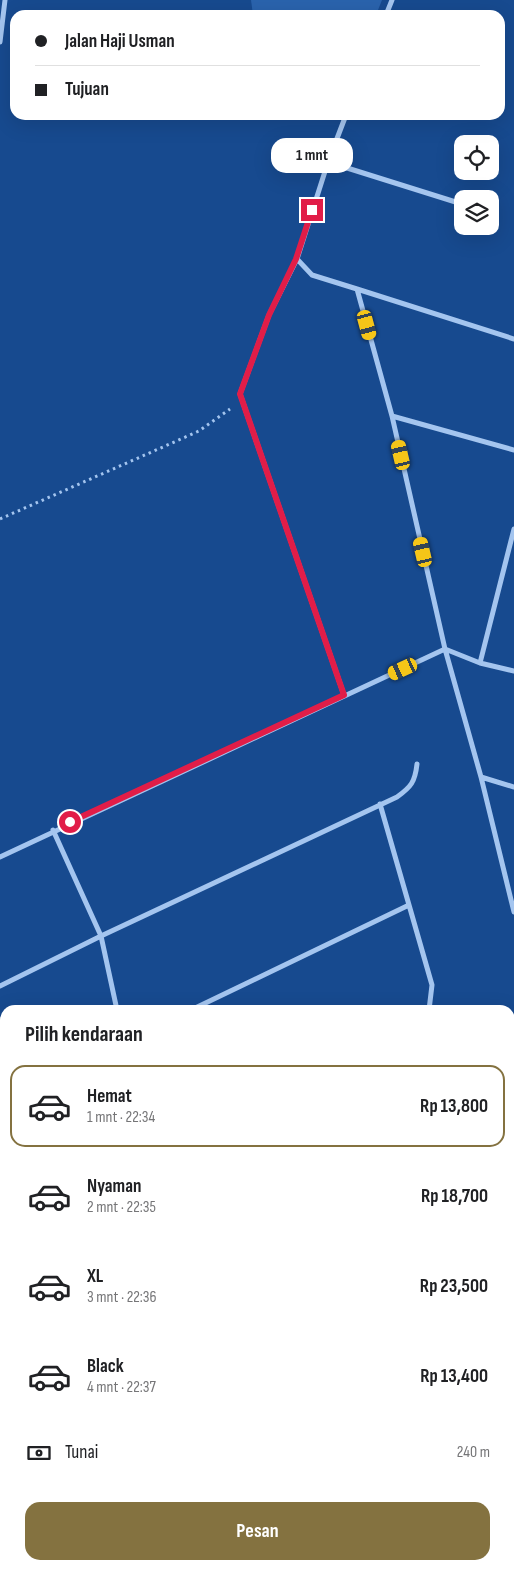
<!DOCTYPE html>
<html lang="id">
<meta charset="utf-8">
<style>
:root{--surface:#fff;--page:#f2f2f2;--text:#202124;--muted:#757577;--line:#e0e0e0;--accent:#847240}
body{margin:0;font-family:"Sofia Sans Condensed",sans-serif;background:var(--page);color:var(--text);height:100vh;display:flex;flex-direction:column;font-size:19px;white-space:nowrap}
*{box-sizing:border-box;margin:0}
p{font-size:16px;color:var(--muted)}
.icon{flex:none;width:28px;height:28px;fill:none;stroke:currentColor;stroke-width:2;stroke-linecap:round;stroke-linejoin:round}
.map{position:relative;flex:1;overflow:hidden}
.details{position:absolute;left:0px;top:1005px;width:515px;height:565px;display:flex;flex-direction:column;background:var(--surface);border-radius:15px 15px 0 0;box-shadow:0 5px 20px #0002}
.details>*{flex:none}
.guide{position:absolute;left:10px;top:10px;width:495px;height:110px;border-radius:15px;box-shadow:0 5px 20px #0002;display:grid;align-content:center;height:110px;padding:0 25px;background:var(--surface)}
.buttons{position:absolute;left:454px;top:135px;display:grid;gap:10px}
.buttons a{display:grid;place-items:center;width:45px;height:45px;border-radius:10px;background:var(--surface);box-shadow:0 5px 20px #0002;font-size:25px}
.end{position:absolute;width:22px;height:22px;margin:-11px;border:6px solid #e11d48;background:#fff;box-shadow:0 0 0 2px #fff}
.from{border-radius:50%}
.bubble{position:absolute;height:35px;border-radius:15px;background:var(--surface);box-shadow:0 5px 20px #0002;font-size:16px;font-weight:700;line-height:35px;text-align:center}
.car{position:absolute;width:15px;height:30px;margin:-15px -8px;border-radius:6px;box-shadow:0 0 4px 1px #0007;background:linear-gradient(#f5c518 24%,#345 0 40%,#f5c518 0 76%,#345 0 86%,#f5c518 0)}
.guide b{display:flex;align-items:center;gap:18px;height:48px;font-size:19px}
.guide b+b{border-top:1px solid var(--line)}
.guide i{width:12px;height:12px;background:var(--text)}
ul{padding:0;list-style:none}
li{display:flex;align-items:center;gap:15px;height:82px;margin:0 10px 8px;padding:0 15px;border:2px solid transparent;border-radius:15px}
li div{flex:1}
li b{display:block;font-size:19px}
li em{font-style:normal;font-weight:700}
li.active{border-color:var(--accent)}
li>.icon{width:45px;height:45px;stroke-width:1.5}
h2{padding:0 25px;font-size:22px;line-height:60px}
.pay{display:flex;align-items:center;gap:12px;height:55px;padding:0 25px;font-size:19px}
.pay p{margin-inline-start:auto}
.action{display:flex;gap:10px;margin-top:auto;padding:10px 25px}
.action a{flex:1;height:58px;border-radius:15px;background:var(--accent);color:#fff;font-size:20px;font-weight:700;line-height:58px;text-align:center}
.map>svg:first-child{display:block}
.green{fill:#2a63ad}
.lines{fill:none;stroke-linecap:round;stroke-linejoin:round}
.path{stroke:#a4c5ef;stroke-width:3;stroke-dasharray:2.5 4;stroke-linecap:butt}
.street{stroke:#a4c5ef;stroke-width:5}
.route{stroke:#e11d48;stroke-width:6}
</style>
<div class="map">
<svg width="514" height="1570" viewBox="0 0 514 1570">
<rect width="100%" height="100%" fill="#174a8f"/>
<!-- green -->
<path class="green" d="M251 0H382L376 15H253Z"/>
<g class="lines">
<!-- path -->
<path class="path" d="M0 519 199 431 230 409"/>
<!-- street -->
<path class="street" d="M386 15 392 0
M0 42 5 0
M328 162 462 204
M297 259 312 275 357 289 392 416 445 649 481 777 514 912
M357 289 514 339
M392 416 514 450
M445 649 480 663 514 671
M480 663 514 529
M344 695 240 394 269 315 297 259 328 162 346 115
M481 777 514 787
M380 804 432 985 429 1010
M53 830 101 936 117 1010
M0 857 445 649
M0 986 101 936 397 797C411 787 415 782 417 764
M191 1010 409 905
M0 1034 5 1054
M510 1255H514
M0 1335 5 1334
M0 1441 5 1440
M0 1522 5 1544
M10 1565 12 1570
M250 1565 251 1570
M362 1565 363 1570
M414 1570C430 1567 448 1561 461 1570"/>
</g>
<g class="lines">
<!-- route -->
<path class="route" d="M70 822 344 695 240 394 269 315 296 259 312 210"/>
</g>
</svg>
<div class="buttons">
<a><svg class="icon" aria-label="locate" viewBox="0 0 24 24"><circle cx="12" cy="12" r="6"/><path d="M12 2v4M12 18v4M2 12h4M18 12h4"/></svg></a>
<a><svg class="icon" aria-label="layers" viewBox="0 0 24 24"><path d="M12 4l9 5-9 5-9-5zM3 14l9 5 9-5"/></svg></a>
</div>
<i class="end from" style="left:70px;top:822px"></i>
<i class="end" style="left:312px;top:210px"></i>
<div class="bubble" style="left:271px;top:138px;width:82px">1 mnt</div>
<i class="car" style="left:367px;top:325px;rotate:165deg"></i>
<i class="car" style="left:401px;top:455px;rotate:347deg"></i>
<i class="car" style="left:423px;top:552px;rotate:347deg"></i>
<i class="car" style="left:403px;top:669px;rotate:245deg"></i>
<div class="guide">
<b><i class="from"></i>Jalan Haji Usman</b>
<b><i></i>Tujuan</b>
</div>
<section class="details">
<h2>Pilih kendaraan</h2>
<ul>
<li class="active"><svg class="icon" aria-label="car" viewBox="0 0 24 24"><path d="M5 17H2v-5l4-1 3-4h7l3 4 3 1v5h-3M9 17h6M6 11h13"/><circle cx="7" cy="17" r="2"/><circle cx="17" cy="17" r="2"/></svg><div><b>Hemat</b><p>1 mnt · 22:34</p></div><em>Rp 13,800</em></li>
<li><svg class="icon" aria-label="car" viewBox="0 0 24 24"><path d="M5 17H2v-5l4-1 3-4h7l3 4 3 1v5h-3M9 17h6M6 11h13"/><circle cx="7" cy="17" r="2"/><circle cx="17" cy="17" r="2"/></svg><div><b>Nyaman</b><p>2 mnt · 22:35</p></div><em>Rp 18,700</em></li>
<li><svg class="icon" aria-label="car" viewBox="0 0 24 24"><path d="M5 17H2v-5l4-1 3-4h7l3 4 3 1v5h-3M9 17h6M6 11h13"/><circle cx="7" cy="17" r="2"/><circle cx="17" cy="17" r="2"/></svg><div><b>XL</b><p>3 mnt · 22:36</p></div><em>Rp 23,500</em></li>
<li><svg class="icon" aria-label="car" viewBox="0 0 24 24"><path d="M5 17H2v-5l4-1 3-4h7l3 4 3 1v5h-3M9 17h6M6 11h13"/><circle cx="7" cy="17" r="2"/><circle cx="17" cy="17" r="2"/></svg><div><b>Black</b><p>4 mnt · 22:37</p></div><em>Rp 13,400</em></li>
</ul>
<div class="pay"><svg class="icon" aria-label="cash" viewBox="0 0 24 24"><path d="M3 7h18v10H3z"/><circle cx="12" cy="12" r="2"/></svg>Tunai<p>240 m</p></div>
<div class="action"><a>Pesan</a></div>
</section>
</div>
